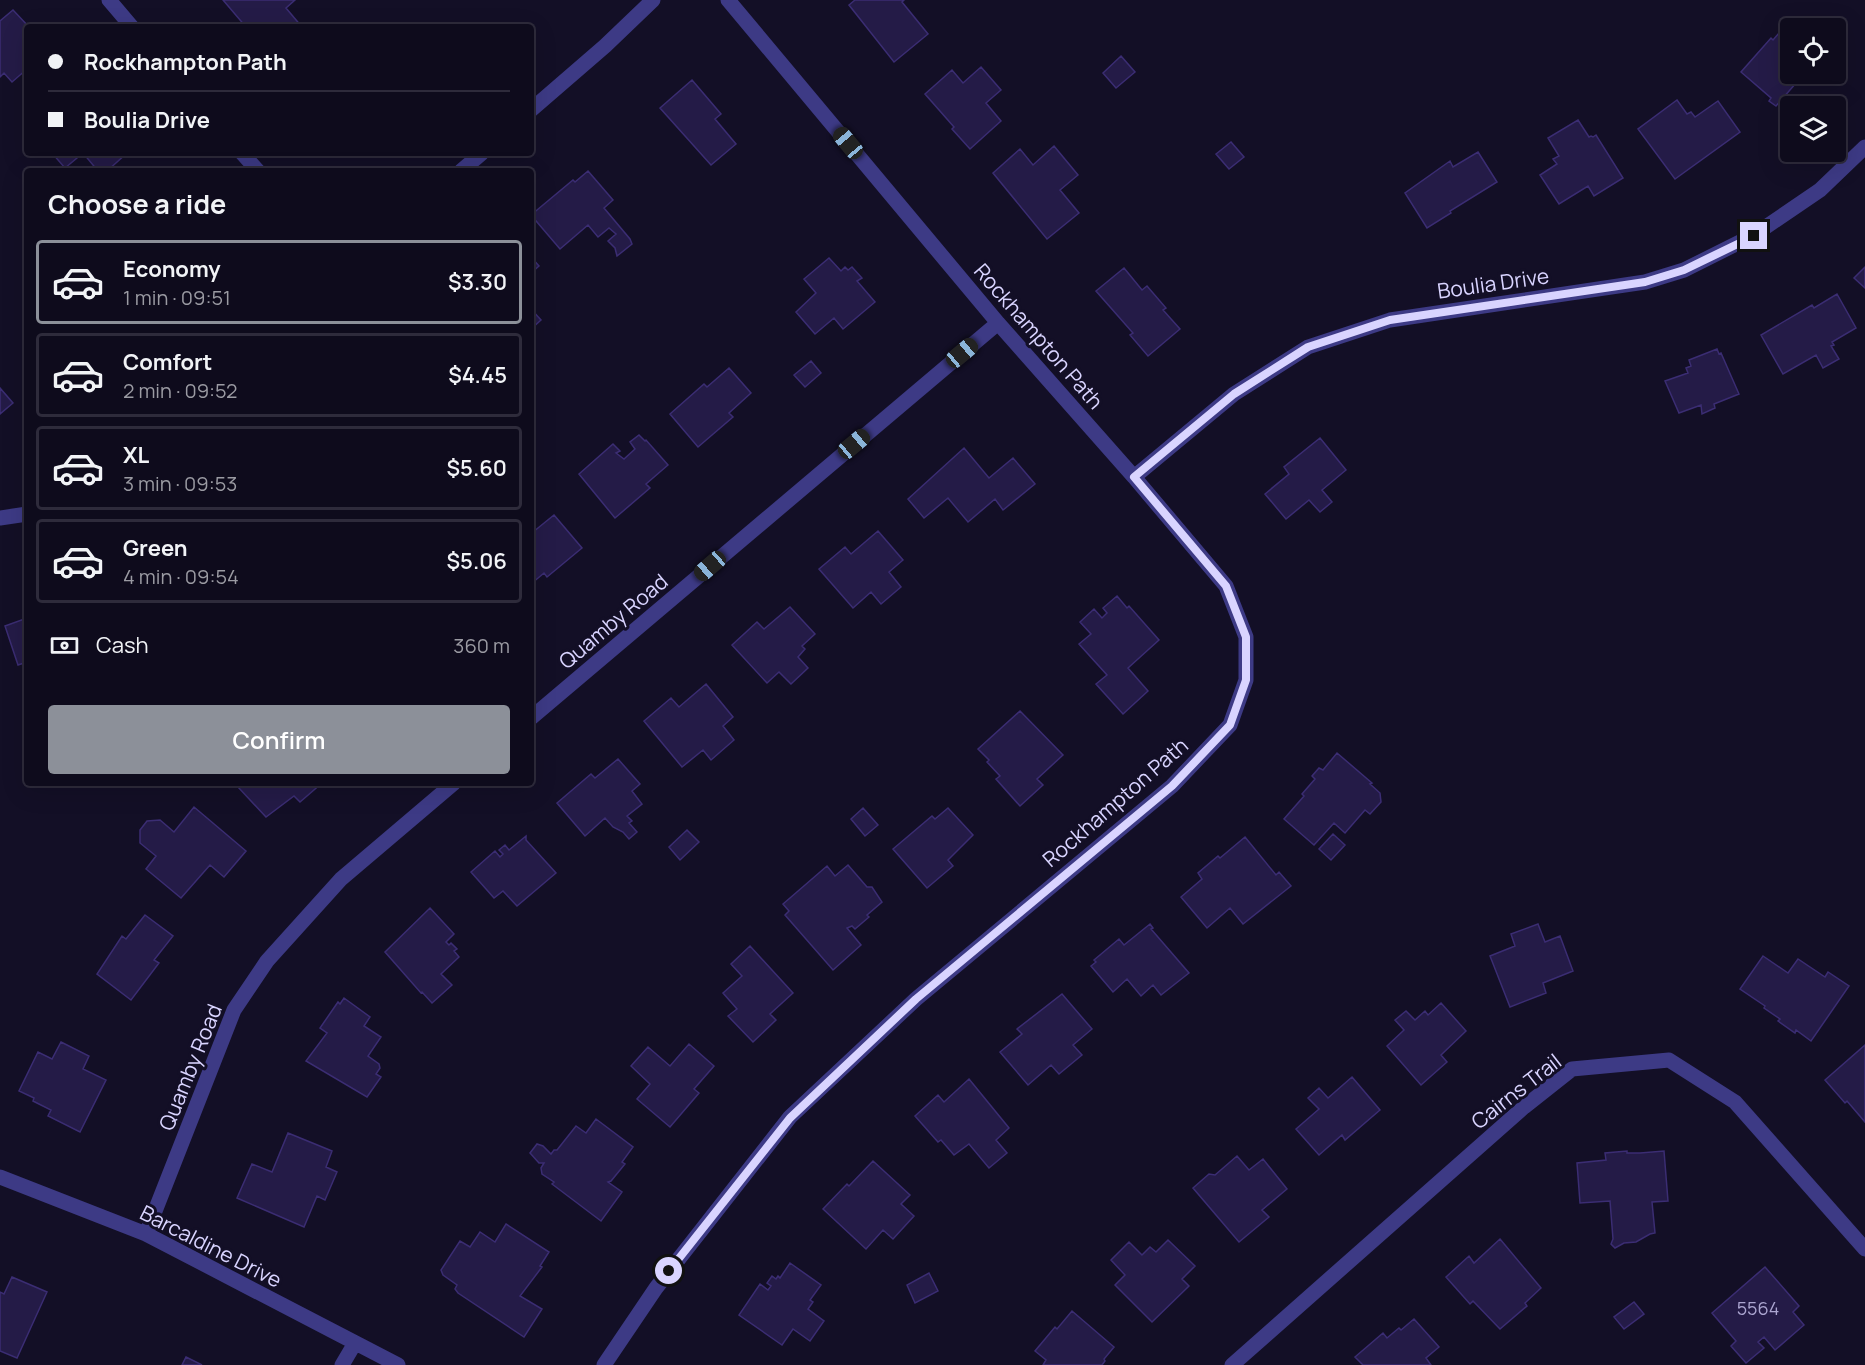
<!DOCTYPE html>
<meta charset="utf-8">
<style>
:root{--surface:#0e0b1c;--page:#171425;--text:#f1f3f6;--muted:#9b9ba3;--line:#2e2b3b;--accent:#8c9099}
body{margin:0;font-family:Manrope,sans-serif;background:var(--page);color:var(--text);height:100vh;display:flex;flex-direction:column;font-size:22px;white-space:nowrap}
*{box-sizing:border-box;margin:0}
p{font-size:20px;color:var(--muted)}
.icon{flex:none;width:33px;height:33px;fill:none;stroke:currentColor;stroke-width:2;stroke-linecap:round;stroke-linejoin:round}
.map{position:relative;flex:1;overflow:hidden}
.panel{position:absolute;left:24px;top:168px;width:510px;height:618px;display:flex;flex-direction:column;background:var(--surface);border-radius:6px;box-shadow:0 6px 24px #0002,0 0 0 2px var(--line)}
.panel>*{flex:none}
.banner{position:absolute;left:24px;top:24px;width:510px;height:132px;border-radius:6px;box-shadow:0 6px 24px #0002,0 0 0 2px var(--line);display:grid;align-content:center;height:132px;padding:0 24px;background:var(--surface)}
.buttons{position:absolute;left:1780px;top:18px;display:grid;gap:12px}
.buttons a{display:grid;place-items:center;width:66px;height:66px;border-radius:6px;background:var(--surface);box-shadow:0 6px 24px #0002,0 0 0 2px var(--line);font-size:30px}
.end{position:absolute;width:27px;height:27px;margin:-14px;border:8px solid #d9d4ff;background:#111;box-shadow:0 0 0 3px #111}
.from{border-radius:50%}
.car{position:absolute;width:18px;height:36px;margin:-18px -9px;border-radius:8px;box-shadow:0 0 4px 2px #0007;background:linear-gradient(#222 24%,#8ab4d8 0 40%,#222 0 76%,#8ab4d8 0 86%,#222 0)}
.banner b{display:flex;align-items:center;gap:21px;height:57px;font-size:22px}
.banner b+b{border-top:2px solid var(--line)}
.banner i{width:15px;height:15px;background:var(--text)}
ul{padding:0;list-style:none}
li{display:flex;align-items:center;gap:18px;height:84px;margin:0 12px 9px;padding:0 12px;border:3px solid var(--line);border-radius:6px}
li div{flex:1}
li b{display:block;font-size:22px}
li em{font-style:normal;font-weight:600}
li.on{border-color:var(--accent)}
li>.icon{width:54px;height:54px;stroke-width:1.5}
h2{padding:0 24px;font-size:27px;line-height:72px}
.pay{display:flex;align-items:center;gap:15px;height:66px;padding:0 24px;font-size:22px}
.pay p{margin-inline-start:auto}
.action{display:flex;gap:12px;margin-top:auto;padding:12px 24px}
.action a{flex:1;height:69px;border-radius:6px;background:var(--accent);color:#fff;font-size:24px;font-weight:600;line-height:69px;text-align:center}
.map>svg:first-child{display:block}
.building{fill:#241b47;stroke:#3b2d73;stroke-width:1.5}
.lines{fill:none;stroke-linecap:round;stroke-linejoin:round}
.street{stroke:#3d3a85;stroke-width:15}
.route{stroke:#d9d4ff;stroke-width:8}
.labels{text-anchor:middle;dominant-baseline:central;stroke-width:6;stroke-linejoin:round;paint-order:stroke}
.number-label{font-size:18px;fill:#aca6d1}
.street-label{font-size:21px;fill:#d9d4ff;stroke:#130f26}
</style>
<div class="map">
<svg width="1865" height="1365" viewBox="0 0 1865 1365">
<rect width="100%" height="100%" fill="#130f26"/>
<!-- building -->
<path class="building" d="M223 0H295L286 8 302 27H246Z
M855 0H904L902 2 928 34 894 62 849 5Z
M13 10 29 27H27V69L12 82 4 73 0 77V21Z
M1791 19 1802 28H1791V74H1804L1776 106 1769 101 1771 98 1741 72 1771 38 1773 40Z
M1121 56 1135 72 1116 88 1103 73Z
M981 67 1001 90 986 103 1001 121 970 149 952 129 954 127 925 94 952 70 963 83Z
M692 80 721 114 715 119 736 144 711 165 660 108Z
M1677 100 1687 114 1691 112 1695 117 1718 101 1740 132 1675 179 1638 129Z
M1578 120 1589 137 1591 136 1593 137 1596 135 1623 178 1594 196 1588 186 1559 204 1540 175 1557 164 1553 159 1559 156 1548 138Z
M1231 142 1244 157 1229 169 1216 154Z
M1054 146 1078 175 1060 190 1079 213 1047 239 993 173 1020 149 1033 165Z
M1478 152 1497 182 1450 211 1451 213 1427 228 1405 193 1450 161 1453 167Z
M52 153H83L65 168Z
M83 153H127L107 171H98Z
M588 171 613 200 604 208 630 239 632 244 617 256 615 248 608 241 616 234 609 228 598 237 588 225 560 249 531 215 573 180 575 182Z
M531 257 539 266 531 273Z
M829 258 841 271 845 267 848 270 852 267 862 278 857 281 875 302 843 329 834 318 815 334 796 312 816 293 804 279Z
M1865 267V288L1854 278Z
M1124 268 1142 290 1147 286 1166 308 1163 310 1180 329 1148 356 1130 335 1133 333 1096 291Z
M1837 294 1856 328 1832 342 1834 345 1831 346 1839 359 1823 368 1816 355 1783 374 1761 335 1812 305 1814 308Z
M531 309 541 320 531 329Z
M1717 349 1719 354 1721 353 1739 394 1714 404 1715 408 1702 414 1701 405 1679 413 1665 381 1688 373 1686 368 1691 366 1689 360Z
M811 361 821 373 805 387 794 375Z
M729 368 751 393 729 413 733 417 698 447 670 414 704 384 707 387Z
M0 388 13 403 0 414Z
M639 435 645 441 646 440 668 465 646 484 650 488 615 518 579 474 613 444 620 451 616 453 624 459 635 449 630 442Z
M1320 438 1346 470 1322 490 1332 502 1320 512 1309 500 1286 519 1265 494 1289 474 1284 467Z
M964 448 989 478 1013 458 1035 484 1003 510 995 499 968 522 948 498 924 518 908 499Z
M554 515 582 548 547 577 544 573 531 584V530L533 532Z
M878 531 903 560 889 572 901 587 881 604 871 592 853 608 819 569 845 547 851 554Z
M1117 596 1127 608 1129 606 1159 640 1128 668 1148 691 1123 714 1096 684 1107 675 1079 644 1091 634 1080 622 1094 609 1102 618 1107 613 1103 608Z
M790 607 815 634 802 646 805 649 798 657 808 668 791 684 779 672 767 683 732 645 757 622 764 629Z
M27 618V662L18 665 5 626Z
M706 684 733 717 723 726 734 740 711 760 703 750 682 767 644 721 671 698 679 707Z
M1020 711 1063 755 1037 779 1043 785 1020 806 996 779 1000 776 987 762 989 760 978 749Z
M1337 753 1372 783 1370 784 1380 793 1381 802 1370 814 1365 810 1345 833 1334 823 1314 845 1284 819 1304 796 1302 794 1315 779 1312 776 1319 768 1323 770Z
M618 759 640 784 632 791 642 804 627 816 632 821 629 823 637 832 629 839 623 832 613 827 605 818 585 836 557 803 591 774 595 778Z
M242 783H322L300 802 294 796 266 817 238 787Z
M194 807 246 851 224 877 210 865 181 898 146 869 156 856 140 843V830L147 821 160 820 174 832Z
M863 808 878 825 865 836 851 819Z
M948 808 973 835 948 860 953 866 927 888 893 849 932 816 935 819Z
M687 830 699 842 680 860 669 847Z
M1333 834 1345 845 1331 860 1319 849Z
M526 836V840L556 873 517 906 503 891 494 898 471 872 495 851 500 857 503 854 499 850 505 845 509 850Z
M1245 837 1276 875 1279 872 1291 886 1243 924 1230 908 1207 928 1181 897 1202 879 1198 873 1218 856 1220 858Z
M848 865 867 887H872L882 902 867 915 869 917 855 929 852 926 847 928 861 945 833 970 785 915 789 911 783 904 827 866 835 876Z
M430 908 454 934 446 942 449 945 451 943 457 949 454 951 459 957 441 974 452 985 432 1003 422 992 421 993 385 952Z
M145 915 173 936 154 960 159 963 131 1000 97 974 122 936 126 939Z
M1150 924 1153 928 1151 929 1189 973 1161 995 1153 985 1141 996 1127 979 1113 992 1091 966 1096 962 1094 960 1119 939 1124 945Z
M1538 924 1545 942 1560 936 1573 971 1543 983 1546 993 1510 1007 1490 956 1515 946 1511 934Z
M750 946 793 993 770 1014 776 1020 753 1042 728 1016 737 1009 723 993 742 976 731 964Z
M1763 956 1788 973 1798 959 1825 977 1828 972 1849 986 1811 1041 1796 1030 1795 1033 1778 1021 1780 1019 1764 1008 1765 1006 1740 989Z
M1062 994 1092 1029 1073 1045 1082 1055 1059 1074 1051 1065 1028 1085 1000 1052 1022 1034 1017 1029Z
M344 998 370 1017 364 1026 381 1037 368 1056 379 1064 380 1068 376 1074 381 1077 367 1097 306 1061 327 1033 320 1028 338 1002 340 1004Z
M1441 1003 1466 1031 1441 1055 1447 1062 1421 1085 1387 1046 1404 1030 1395 1020 1406 1011 1415 1020 1425 1011 1428 1015Z
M61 1042 89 1056 83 1069 106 1080 80 1132 48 1116 51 1110 33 1101 34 1098 19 1091 38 1052 52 1059Z
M689 1044 714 1066 694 1089 699 1093 670 1127 637 1099 650 1084 631 1066 648 1047 670 1066Z
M1865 1045V1122L1847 1101 1845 1103 1825 1080Z
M1352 1077 1380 1110 1345 1140 1342 1135 1319 1155 1296 1129 1319 1109 1308 1098 1319 1088 1328 1098Z
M969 1079 1009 1128 996 1140 1007 1153 989 1168 969 1144 954 1155 941 1140 938 1142 915 1116 938 1095 944 1102Z
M596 1119 633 1147 622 1162 625 1164 611 1181 608 1182 622 1192 601 1221 552 1184 554 1182 542 1174 541 1168 544 1163H539L530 1153 537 1144 543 1146 551 1154 554 1150H557L576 1126 586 1133Z
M288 1133 332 1151 326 1167 337 1172 325 1200 317 1196 304 1227 237 1198 252 1164 272 1172Z
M1627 1151V1153H1640L1664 1151 1668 1201 1652 1202 1655 1233 1650 1234 1636 1242 1624 1243 1615 1248 1611 1244 1613 1239 1610 1201 1580 1203 1577 1163 1606 1160 1605 1153Z
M1237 1156 1249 1170 1263 1159 1287 1189 1262 1210 1269 1217 1239 1242 1193 1188 1209 1174 1215 1175Z
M873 1161 910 1195 901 1204 914 1216 893 1239 883 1230 866 1249 823 1209 847 1184 849 1186Z
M506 1224 549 1252 540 1266 542 1267 520 1296 542 1309 524 1337 458 1293 455 1289 457 1285 443 1275 441 1270 460 1241 470 1247 480 1232 495 1242Z
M1500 1239 1541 1288 1525 1303 1527 1306 1500 1329 1473 1301 1470 1304 1446 1277 1469 1256 1474 1263Z
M1168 1240 1195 1266 1182 1279 1189 1286 1152 1322 1115 1285 1125 1275 1111 1260 1129 1242 1142 1255 1150 1247 1156 1252Z
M790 1263 821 1285 810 1300 813 1302 808 1309 824 1321 810 1341 793 1329 782 1345 739 1315 760 1284 768 1290 771 1286 767 1283 772 1276 776 1279 778 1276 780 1278Z
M1765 1267 1799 1306 1793 1312 1804 1325 1775 1350 1764 1337 1758 1342 1764 1348 1746 1363 1731 1346 1736 1341 1712 1313Z
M929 1273 938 1291 915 1303 907 1285Z
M12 1277 47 1292 17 1358 0 1351V1292L4 1294Z
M1634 1302 1644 1314 1624 1329 1614 1317Z
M1072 1311 1114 1347 1104 1359 1105 1361 1102 1365H1043L1046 1360 1035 1351 1055 1327 1057 1329Z
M1414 1319 1439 1347 1426 1358 1431 1365H1363L1355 1357 1383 1333 1387 1338 1399 1328 1401 1330Z
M186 1357 202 1365H182Z"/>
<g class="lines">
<!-- street -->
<path class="street" d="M109 0 132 27
M531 110 605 46 653 0
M242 153 258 171
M461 171 482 153
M1134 477 1234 394 1308 347 1390 320 1645 282 1684 270 1754 235 1820 190 1865 147
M0 518 27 514
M531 718 998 323
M0 1177 146 1234 398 1365
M146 1234 234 1010 267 961 341 879 454 783
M342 1365 355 1343
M604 1365 656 1288 790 1117 916 999 1172 786 1230 725 1246 680V637L1226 586 1134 477 998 323 728 0
M1232 1365 1524 1107 1572 1069 1669 1060 1735 1102 1865 1249"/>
</g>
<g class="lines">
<!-- route -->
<path class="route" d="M669 1271 790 1118 916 999 1172 786 1230 725 1246 680V637L1226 586 1134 477 1234 394 1308 347 1390 320 1645 282 1684 270 1754 236"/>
</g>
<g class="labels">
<!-- number labels -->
<g class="number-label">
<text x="1758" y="1308">5564</text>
</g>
<!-- street labels -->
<g class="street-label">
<text transform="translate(1493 283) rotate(-8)">Boulia Drive</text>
<text transform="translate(1039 336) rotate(49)">Rockhampton Path</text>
<text transform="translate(613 621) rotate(-40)">Quamby Road</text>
<text transform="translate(1115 802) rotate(-41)">Rockhampton Path</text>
<text transform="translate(190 1067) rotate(-68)">Quamby Road</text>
<text transform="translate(1516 1091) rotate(-38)">Cairns Trail</text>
<text transform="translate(211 1246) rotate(27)">Barcaldine Drive</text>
</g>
</g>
</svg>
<div class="buttons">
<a><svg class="icon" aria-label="locate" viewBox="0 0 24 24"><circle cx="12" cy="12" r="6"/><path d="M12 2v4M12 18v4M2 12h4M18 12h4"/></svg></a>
<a><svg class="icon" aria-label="layers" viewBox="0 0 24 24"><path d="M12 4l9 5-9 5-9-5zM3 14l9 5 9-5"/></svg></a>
</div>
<i class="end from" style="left:669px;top:1271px"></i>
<i class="end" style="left:1754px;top:236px"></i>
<i class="car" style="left:848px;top:143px;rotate:320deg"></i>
<i class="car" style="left:962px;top:353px;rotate:50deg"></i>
<i class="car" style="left:854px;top:444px;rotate:50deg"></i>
<i class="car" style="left:710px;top:566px;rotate:229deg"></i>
<div class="banner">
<b><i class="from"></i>Rockhampton Path</b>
<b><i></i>Boulia Drive</b>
</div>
<section class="panel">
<h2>Choose a ride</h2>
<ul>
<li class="on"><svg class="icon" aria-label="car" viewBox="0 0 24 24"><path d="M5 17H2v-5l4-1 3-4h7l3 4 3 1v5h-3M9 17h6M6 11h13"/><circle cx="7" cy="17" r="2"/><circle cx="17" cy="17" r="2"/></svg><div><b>Economy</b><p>1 min · 09:51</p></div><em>$3.30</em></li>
<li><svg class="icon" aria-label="car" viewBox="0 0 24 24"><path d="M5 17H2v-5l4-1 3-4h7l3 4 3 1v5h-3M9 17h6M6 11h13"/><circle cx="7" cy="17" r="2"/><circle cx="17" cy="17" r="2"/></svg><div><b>Comfort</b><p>2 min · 09:52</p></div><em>$4.45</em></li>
<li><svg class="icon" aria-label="car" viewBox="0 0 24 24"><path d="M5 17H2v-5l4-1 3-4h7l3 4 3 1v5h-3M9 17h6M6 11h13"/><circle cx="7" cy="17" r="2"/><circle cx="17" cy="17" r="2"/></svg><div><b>XL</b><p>3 min · 09:53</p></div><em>$5.60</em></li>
<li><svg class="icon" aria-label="car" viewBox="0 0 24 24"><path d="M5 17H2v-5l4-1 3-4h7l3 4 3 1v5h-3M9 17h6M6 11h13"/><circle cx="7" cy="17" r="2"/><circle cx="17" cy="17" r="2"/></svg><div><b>Green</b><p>4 min · 09:54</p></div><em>$5.06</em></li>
</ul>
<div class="pay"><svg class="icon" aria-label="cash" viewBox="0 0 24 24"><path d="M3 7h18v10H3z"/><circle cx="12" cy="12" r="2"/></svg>Cash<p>360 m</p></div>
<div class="action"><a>Confirm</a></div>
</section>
</div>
